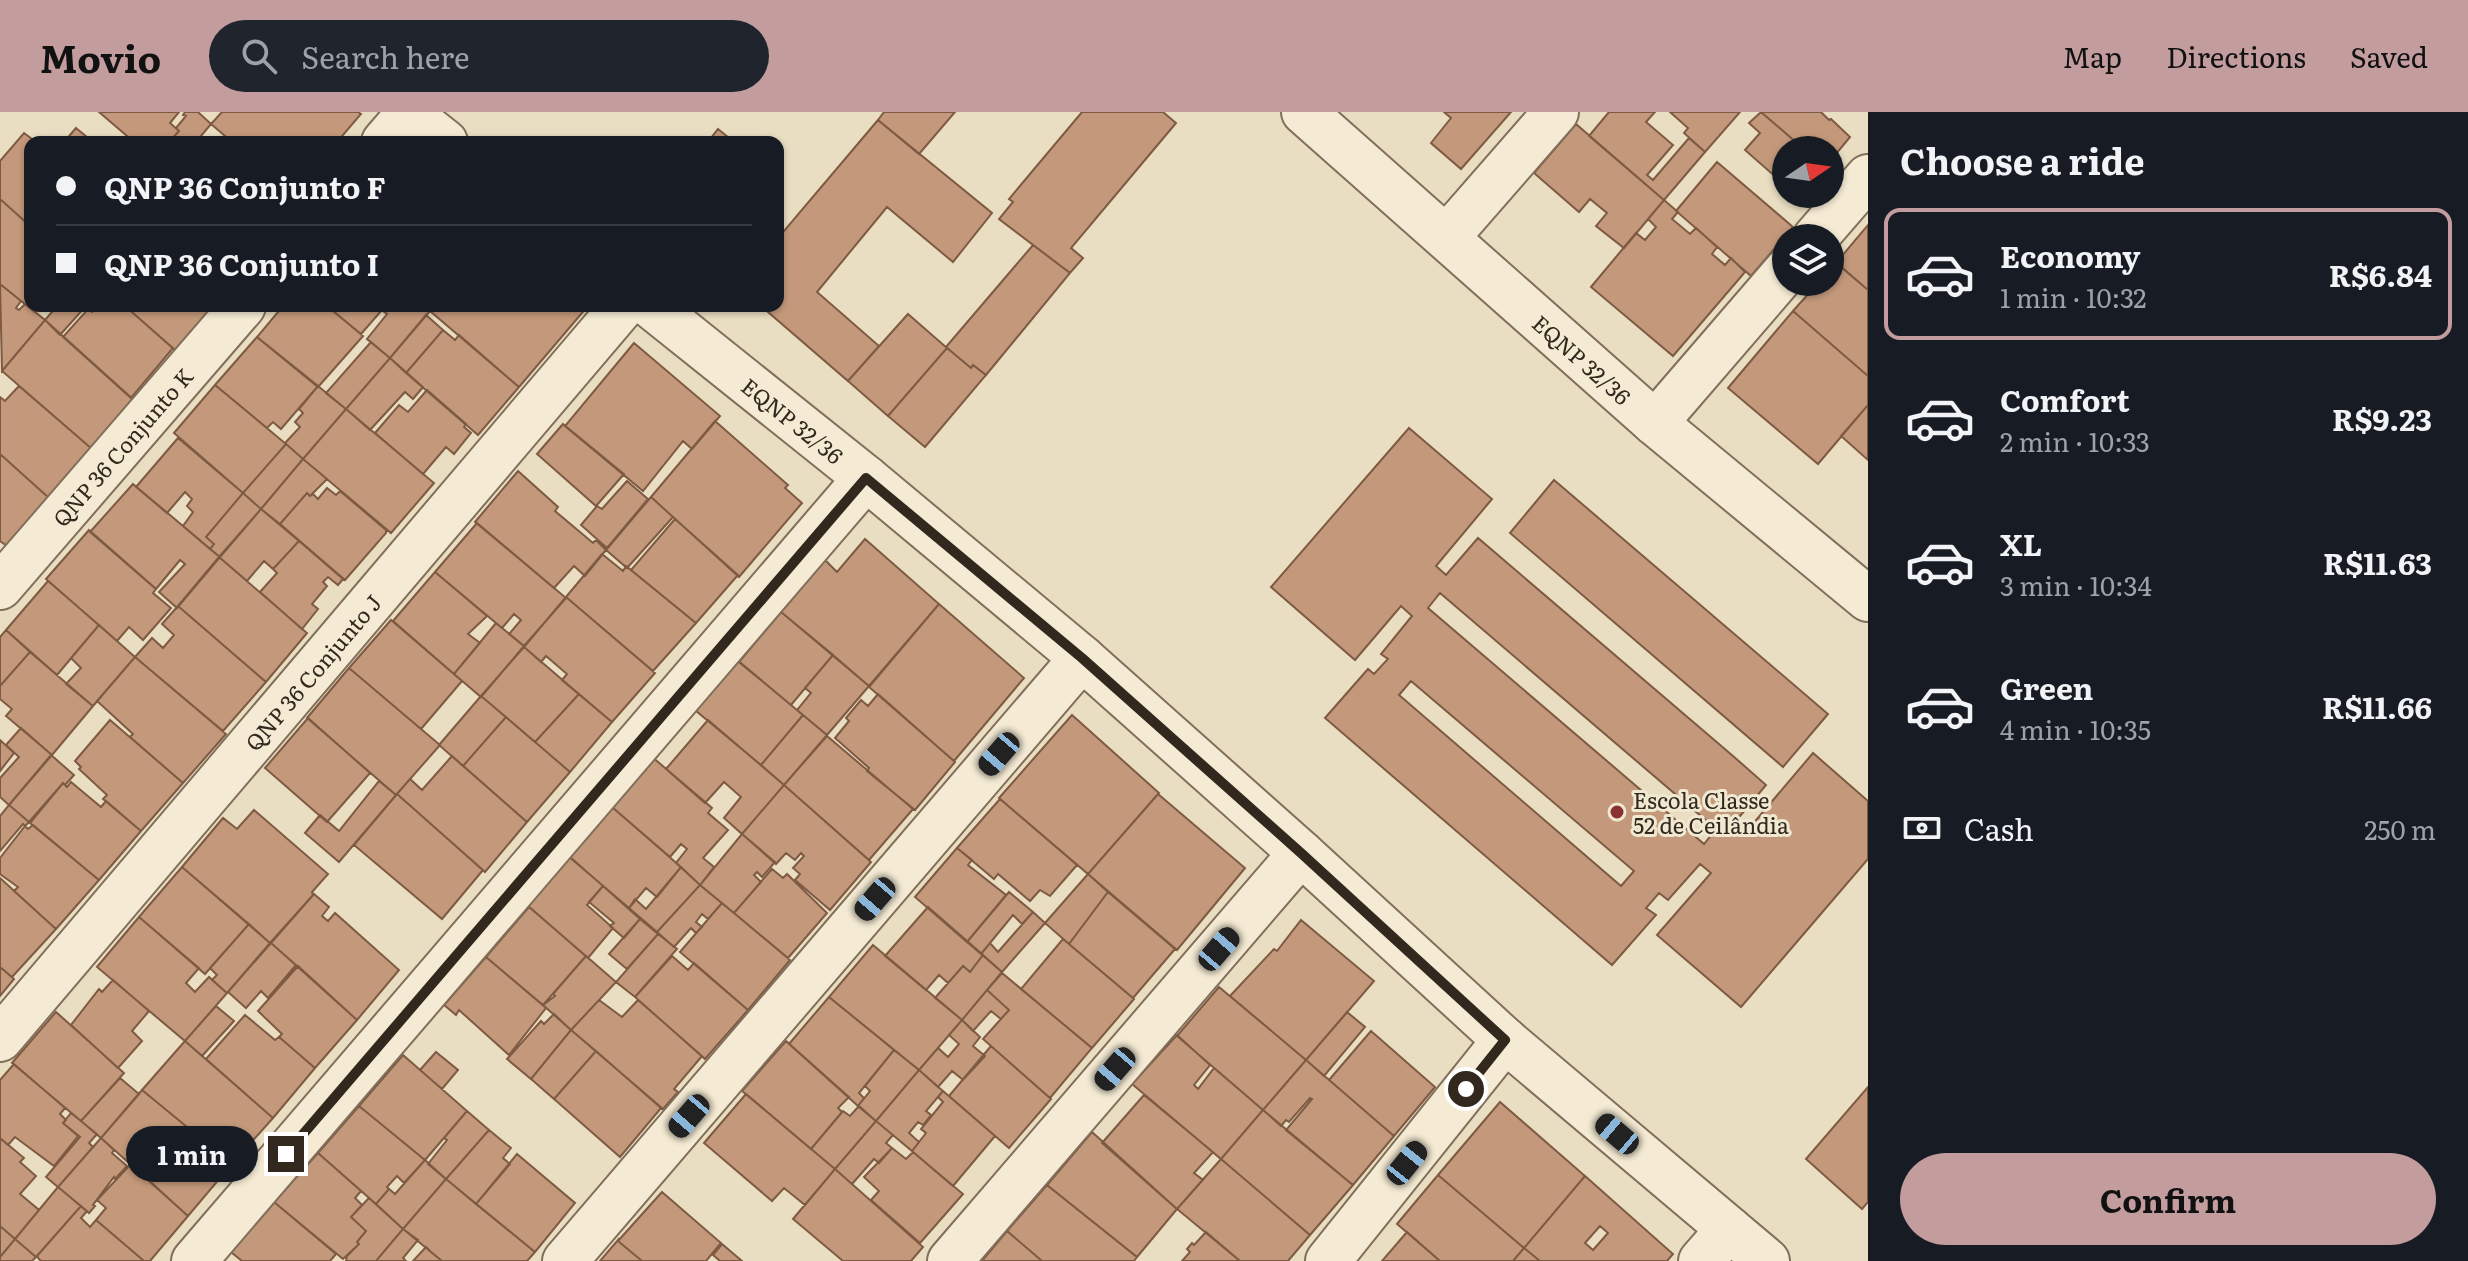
<!DOCTYPE html>
<meta charset="utf-8">
<style>
:root{--surface:#171b24;--page:#20242c;--text:#f1f3f6;--muted:#9ea1a6;--line:#363941;--accent:#c39c9e}
body{margin:0;font-family:Literata,serif;background:var(--page);color:var(--text);height:100vh;display:flex;flex-direction:column;font-size:30px;white-space:nowrap}
*{box-sizing:border-box;margin:0}
p{font-size:26px;color:var(--muted)}
.icon{flex:none;width:44px;height:44px;fill:none;stroke:currentColor;stroke-width:2;stroke-linecap:round;stroke-linejoin:round}
.map{position:relative;flex:1;overflow:hidden}
.panel{display:flex;flex-direction:column;background:var(--surface);width:600px}
.panel>*{flex:none}
.hud{position:absolute;left:24px;top:24px;width:760px;height:176px;border-radius:16px;box-shadow:0 2px 6px #0004;display:grid;align-content:center;height:176px;padding:0 32px;background:var(--surface)}
.needle{width:52px;rotate:77deg}
.controls{position:absolute;left:1772px;top:24px;display:grid;gap:16px}
.controls a{display:grid;place-items:center;width:72px;height:72px;border-radius:50%;background:var(--surface);box-shadow:0 2px 6px #0004;font-size:40px}
.end{position:absolute;width:36px;height:36px;margin:-18px;border:10px solid #32281e;background:#fff;box-shadow:0 0 0 4px #fff}
.from{border-radius:50%}
.bubble{position:absolute;height:56px;border-radius:28px;background:var(--surface);box-shadow:0 2px 6px #0004;font-size:26px;font-weight:700;line-height:56px;text-align:center}
.car{position:absolute;width:24px;height:48px;margin:-24px -12px;border-radius:10px;box-shadow:0 0 6px 2px #0007;background:linear-gradient(#222 24%,#8ab4d8 0 40%,#222 0 76%,#8ab4d8 0 86%,#222 0)}
.hud b{display:flex;align-items:center;gap:28px;height:76px;font-size:30px}
.hud b+b{border-top:2px solid var(--line)}
.hud i{width:20px;height:20px;background:var(--text)}
ul{padding:0;list-style:none}
li{display:flex;align-items:center;gap:24px;height:132px;margin:0 16px 12px;padding:0 16px;border:4px solid transparent;border-radius:16px}
li div{flex:1}
li b{display:block;font-size:30px}
li em{font-style:normal;font-weight:700}
li.active{border-color:var(--accent)}
li>.icon{width:72px;height:72px;stroke-width:1.5}
h2{padding:0 32px;font-size:36px;line-height:96px}
.pay{display:flex;align-items:center;gap:20px;height:88px;padding:0 32px;font-size:30px}
.pay p{margin-inline-start:auto}
.primary-button{display:flex;gap:16px;margin-top:auto;padding:16px 32px}
.primary-button a{flex:1;height:92px;border-radius:48px;background:var(--accent);color:#111;font-size:32px;font-weight:700;line-height:92px;text-align:center}
header{display:flex;align-items:center;gap:48px;box-sizing:border-box;height:112px;padding:0 40px;background:var(--accent);color:#111}
header strong{font-size:38px}
nav{display:flex;gap:44px;margin-inline-start:auto;font-size:28px}
.search{width:560px;height:72px;background:var(--page);display:flex;align-items:center;gap:20px;box-sizing:border-box;padding:0 28px;border-radius:44px;color:var(--muted);font-size:30px}
main{display:flex;flex:1;min-height:0}
.map>svg:first-child{display:block}
.building{fill:#c4997b;stroke:#7e5a43;stroke-width:2;fill-rule:evenodd}
.lines{fill:none;stroke-linecap:round;stroke-linejoin:round}
.street-casing{stroke:#816f5b;stroke-width:48}
.street{stroke:#f5ebd4;stroke-width:44}
.route{stroke:#32281e;stroke-width:10}
.poi-dot{fill:#8a3132;stroke:#f1e8d1;stroke-width:3}
.labels{text-anchor:middle;dominant-baseline:central;stroke-width:6;stroke-linejoin:round;paint-order:stroke}
.street-label{font-size:22px;fill:#32281e;stroke:#f1e8d1}
.poi-label{font-size:22px;fill:#32281e;stroke:#f1e8d1;text-anchor:start}
</style>
<header>
<strong>Movio</strong>
<div class="search"><svg class="icon" aria-label="search" viewBox="0 0 24 24"><circle cx="10" cy="10" r="6"/><path d="M15 15l6 6"/></svg>Search here</div>
<nav><a>Map</a><a>Directions</a><a>Saved</a></nav>
</header>
<main>
<div class="map">
<svg width="1868" height="1149" viewBox="0 0 1868 1149">
<rect width="100%" height="100%" fill="#e9ddc2"/>
<!-- building -->
<path class="building" d="M99 0H179L170 11 179 19 169 30H134Z
M185 0H198L211 12 196 30H169L179 19 176 16 186 4 183 3Z
M222 0H358L361 2 337 30H232L211 12Z
M884 0H955L919 42 878 8Z
M1082 0H1163L1176 11 1071 136 1083 146 1070 161 999 107 1013 90 1009 87Z
M1444 0H1511L1461 57 1431 31 1451 6Z
M1609 0H1655L1646 10 1673 33 1647 63 1653 68 1689 26 1705 40 1664 88 1589 24Z
M1670 0H1740L1705 40 1684 21 1688 16Z
M1761 0 1805 38H1786V74L1745 38 1760 21 1749 11Z
M1761 0H1821L1829 8 1831 7 1850 25 1836 42 1832 38 1830 40V38H1805Z
M878 8 992 101 953 150 887 95 817 180 879 234 848 269 761 194H778V126Z
M1576 12 1664 88 1624 136 1596 114 1607 101 1590 87 1579 100 1534 61Z
M76 16 93 30H64Z
M718 17 734 30H708Z
M24 21 36 30H30V114L0 87V49Z
M1717 50 1793 115 1751 164 1676 99Z
M0 87 30 114V194H40L35 200 0 172Z
M1664 88 1678 100 1672 107 1690 122 1696 116 1717 135 1712 142 1725 153 1731 146 1745 160 1673 244 1591 175 1636 121 1645 128 1656 115 1648 107Z
M1868 113V178L1836 151Z
M1033 133 1070 161 986 263 973 253 971 256 946 235Z
M1837 151 1868 178V264L1793 199 1819 170H1830V157Z
M0 172 21 189 16 196 19 198 25 192 45 208 2 259Z
M57 194H86L60 223 45 208Z
M98 194H125L173 236 131 286 63 225 88 197 92 200Z
M125 194H213L175 238Z
M283 194H327L363 224 318 275 257 225Z
M327 194H382L380 197 382 198 361 222Z
M382 194H425L430 199 390 246 367 227 387 202 380 197Z
M433 194H588L519 275 430 199Z
M1793 199 1868 264V293L1818 352 1728 276Z
M908 202 947 236 888 304 848 269Z
M426 203 443 218 406 261 390 246Z
M45 208 134 288 92 337 2 259Z
M443 218 455 228 459 223 519 275 478 323 406 261Z
M257 225 318 274 281 317 273 310 267 316 215 273Z
M371 230 390 246 346 297 326 281Z
M634 231 720 304 692 337 683 329 643 379 565 314Z
M947 236 971 256 973 253 986 263 925 335 888 304Z
M390 246 423 275 413 287 405 280 370 318 346 297Z
M215 273 286 332 243 381 174 321Z
M19 274 92 337 49 386 0 342V285L5 289Z
M318 274 346 297 303 347 285 331 300 315 295 310 303 301 299 297Z
M427 278 466 312 464 315 471 321 454 342 446 335 423 362 375 321 399 293 408 300Z
M1868 293V348L1841 324Z
M346 297 434 371 391 421 303 347Z
M715 309 788 373 785 376 802 391 739 465 651 385Z
M563 312 624 362 596 394 537 342Z
M1409 316 1492 387 1436 454 1446 463 1478 426 1733 644 1766 673 1735 710 1746 720 1813 641 1868 689V747L1741 895 1657 823 1711 761 1700 752 1668 788 1659 781 1646 796 1656 803 1612 853 1325 606 1368 557 1374 562 1388 547 1381 542 1412 504 1401 494 1355 548 1271 475ZM1440 481 1716 717 1704 732 1428 496ZM1411 569 1634 759 1621 774 1399 583Z
M178 326 243 381 206 425 214 432 210 437 183 414 193 400 187 394 192 387 185 380 167 401 136 375Z
M286 332 303 347 261 397 243 381Z
M0 342 49 386 7 434 0 429Z
M303 347 327 367 310 384 307 381 280 412 261 397Z
M518 359 558 395 555 399 593 431 596 428 606 438 585 464 574 454 554 476 475 410Z
M1554 368 1828 602 1783 655 1510 421Z
M627 369 648 387 607 436 581 413 597 394 602 397Z
M133 372 220 445 177 496 159 480 185 452 180 448 156 477 90 420Z
M327 376 336 383 340 379 386 418V421L345 468 280 412 307 381 310 384 313 382 318 387Z
M243 381 261 397 220 445 210 437 214 432 206 425Z
M651 385 673 405 627 456 606 438Z
M261 397 299 429 273 457 264 449 247 469 219 445Z
M675 407 738 463 696 511 631 458Z
M477 411 566 486 524 534 509 522 521 508 514 502 502 516 435 460Z
M89 418 156 477 153 481 171 496 143 528 129 515 117 529 46 467Z
M865 427 939 492 869 574 781 500 825 448 837 460Z
M299 429 343 467 338 473 328 465 323 470 327 474 312 492 318 497 302 517 260 480 277 461 273 457Z
M602 442 623 459 626 454 631 458 696 511 653 559 566 485Z
M219 445 307 521 266 570 178 494Z
M435 460 487 504 468 522 480 531 454 562 393 509Z
M48 469 99 513 57 563 6 518Z
M566 485 655 561 612 610 562 568 567 562 546 544 541 550 524 535Z
M939 492 1024 566 954 649 869 575Z
M178 494 266 570 223 619 135 545 152 526 163 536 174 523 162 512Z
M781 500 833 543 791 593 739 550Z
M391 508 462 569 421 617 349 556Z
M496 511 524 534 481 585 454 562Z
M99 513 135 545 93 594 66 572 81 556 71 546Z
M6 518 30 540 0 574V525Z
M524 535 579 582 535 630 481 584Z
M30 540 93 594 52 643 6 604 12 597 0 587V574Z
M833 543 869 574 827 623 797 598 811 581 805 576Z
M135 545 226 622 183 671 130 625 133 622 97 589Z
M736 547 803 603 761 653 695 598Z
M349 556 440 633 396 683 307 606Z
M579 582 612 610 570 660 535 630Z
M878 582 955 650 915 698 867 659 869 656 835 626 849 609 846 606 861 588 868 594Z
M481 584 506 605 463 654 439 633Z
M803 603 827 623 784 673 761 653Z
M1072 603 1159 681 1088 762 999 686Z
M506 605 570 660 527 710 463 654Z
M308 606 370 661 327 710 265 656Z
M110 608 183 671 141 719 103 687 107 683 79 657 81 655 75 649Z
M708 608 784 673 742 722 724 706 741 685 724 670 705 691 666 657Z
M21 616 52 643 9 693 0 685V666L19 645 6 633Z
M827 624 913 697 869 748 784 673Z
M0 628 14 641 0 659Z
M51 643 74 663 65 673 63 671 29 710 9 693Z
M452 644 527 710 485 760 397 682 410 667 422 678Z
M651 644 712 696 708 701 728 718 703 746 714 755 700 773 676 751 687 737 681 732 670 745 612 695Z
M379 669 396 683 339 750 305 721 320 703 339 719Z
M71 670 101 695 106 689 141 719 99 768 30 711 63 671 67 675Z
M784 673 871 750 830 798 795 768 800 762 793 756 804 744 801 741 795 748 786 741 776 752 742 722Z
M397 682 483 758 442 807 354 733Z
M1158 682 1245 756 1177 838 1088 762Z
M1000 687 1077 753 1050 784 1040 778 1030 789 998 762 994 767 957 736Z
M9 693 29 710 25 714 23 712 0 739V704Z
M612 695 681 755 657 785 646 776 629 796 568 744Z
M254 698 328 762 312 780 313 783 270 831 182 755 223 706 237 717Z
M33 713 99 768 56 817 14 779 18 775 0 762V746L25 714 28 717Z
M742 722 775 750 762 765 757 760 754 763 761 770 734 801 700 773Z
M957 736 972 748 968 753 1006 783 967 830 915 785Z
M570 745 603 774 587 793 613 816 588 846 527 793Z
M182 755 249 812 205 862 139 805Z
M681 755 700 773 657 820 629 796 635 787 646 797Z
M772 757 783 766 787 762 827 801 788 846 734 801Z
M1088 762 1108 780 1069 832 1045 811Z
M0 766 56 817 12 865 0 855Z
M700 773 722 791 708 807 702 802 696 810 702 815 696 821 691 816 674 835 657 820Z
M603 774 640 807 624 826 610 814 614 811 589 790Z
M1009 780 1033 800 1022 812 1013 803 981 842 967 830Z
M1108 780 1175 837 1133 886 1069 832Z
M314 782 329 795 322 804 328 809 335 801 399 858 357 908 271 831Z
M722 791 790 848 748 898 680 840Z
M529 795 586 844 543 893 486 845Z
M928 795 983 843 970 860 963 854 948 871 939 863 926 878 885 844Z
M1033 800 1045 811 1002 860 981 842 990 831 998 840Z
M139 805 199 856 186 871 195 880 209 865 227 881 185 929 97 855Z
M640 807 658 822 627 857 609 842Z
M1301 808 1374 869 1306 948 1230 884 1274 837 1277 839Z
M249 812 270 831 227 881 212 868 217 863 210 856Z
M658 822 677 837 635 885 616 870Z
M1063 827 1134 887 1092 936 1021 877Z
M271 831 296 853 268 886 261 879 246 896 228 880Z
M873 833 962 908 919 958 829 885Z
M983 843 1002 860 962 908 935 886 963 854 970 860Z
M586 844 616 870 571 918 543 893 555 884 553 882Z
M672 844 688 858 694 851 748 898 705 947 635 885Z
M486 845 546 896 509 943 459 898 456 903 444 893Z
M298 854 357 908 315 956 279 925 282 922 258 899Z
M0 855 14 867 0 884Z
M1002 861 1092 936 1050 986 983 927 1009 898 987 878Z
M113 868 149 899 132 919 142 929 118 956 71 913 99 877 102 880Z
M1219 875 1306 948 1263 998 1177 924Z
M987 878 1009 898 1001 907 991 899 973 919 962 908Z
M829 885 894 938 859 981 864 986 858 994 789 932Z
M599 888 622 905 638 888 702 944 674 977 678 980 663 997 571 918Z
M216 894 234 909 202 944 185 929Z
M56 900 124 961 81 1009 12 951Z
M1347 900 1365 915 1324 964 1306 948Z
M554 902 571 918 531 967 507 947 541 909 544 912Z
M245 903 275 928 279 925 315 956 273 1006 206 947Z
M962 908 980 925 973 934 985 944 963 968 952 959 938 975 919 958 938 936 948 945 959 932 949 923Z
M571 918 596 939 554 987 531 967Z
M1371 919 1435 975 1394 1024 1329 968Z
M1177 923 1210 953 1194 973 1198 977 1214 956 1263 998 1221 1047 1132 972Z
M185 929 273 1006 232 1052 142 978Z
M786 929 849 985 838 996 842 1000 811 1037 742 979Z
M991 934 1051 987 1009 1036 949 984Z
M894 938 919 958 876 1009 858 994 870 979 865 974Z
M596 939 661 996 620 1045 554 987Z
M436 940 458 958 442 977 420 958Z
M403 943 467 999 425 1048 359 994Z
M1306 948 1394 1024 1353 1073 1286 1018 1312 987 1310 986 1289 1010 1286 1008 1281 1014 1263 998Z
M14 952 65 996 60 1002 66 1008 63 1011 78 1024 54 1054 15 1025 8 1033 0 1026V968Z
M919 958 943 979 926 999 931 1003 923 1013 918 1010 909 1021 919 1030 912 1039 876 1009Z
M120 966 139 982 101 1026 81 1009Z
M1868 975V1090L1862 1097 1806 1047Z
M142 978 232 1052 188 1104 101 1026Z
M943 979 995 1024 953 1074 912 1039 926 1021 921 1017 943 990 938 985Z
M746 982 835 1057 805 1093 784 1076 772 1089 704 1031Z
M1144 983 1213 1040 1194 1061 1203 1068 1177 1097 1102 1031Z
M1500 990 1585 1064 1524 1136 1438 1063Z
M359 994 425 1048 404 1071 397 1064 387 1075 389 1077 376 1092 318 1041Z
M859 994 876 1009 835 1057 811 1037 843 999 850 1004Z
M1263 998 1353 1073 1310 1123 1221 1047Z
M467 999 489 1018 446 1067 428 1052 447 1028 444 1026Z
M71 1001 97 1022 89 1031 93 1035 58 1075 46 1065 80 1025 63 1011Z
M876 1009 893 1023 886 1031 892 1036 879 1051 874 1047 852 1072 835 1057Z
M489 1018 511 1036 503 1046 510 1052 476 1092 446 1067Z
M1092 1020 1177 1097 1137 1145 1047 1073Z
M0 1026 24 1046 20 1050 36 1064 20 1082 39 1098 15 1127 0 1114Z
M101 1026 114 1038 112 1041 127 1054 115 1067 114 1065 93 1093 95 1094 89 1101 58 1075Z
M892 1036 906 1047 913 1040 963 1082 920 1131 871 1088 879 1079 864 1065Z
M318 1041 361 1079 355 1086 362 1093 351 1105 366 1119 357 1130 359 1132 343 1147 274 1090Z
M517 1042 575 1091 535 1140 476 1092Z
M1221 1047 1310 1123 1288 1149H1240L1177 1097Z
M425 1048 446 1067 403 1117 376 1092 389 1077 395 1082Z
M131 1052 188 1104 150 1149H144L96 1108 106 1096 97 1088Z
M835 1057 923 1135 911 1149H843L793 1107Z
M1438 1063 1524 1136 1513 1149H1440L1397 1112Z
M1585 1064 1673 1142 1667 1149H1540L1524 1136ZM1600 1114 1608 1121 1593 1138 1585 1131Z
M446 1067 535 1140 527 1149H442L403 1117Z
M1047 1073 1137 1145 1134 1149H1042L1007 1119Z
M58 1075 81 1094 36 1145 15 1127Z
M662 1080 721 1131 706 1149H642L618 1129Z
M369 1086 403 1117 376 1149H346L347 1144 359 1132 357 1130 366 1119 351 1105Z
M274 1090 336 1142 330 1149H242L231 1140Z
M81 1094 87 1099 81 1106 90 1115 96 1108 144 1149H41L39 1147 37 1144Z
M0 1114 15 1127 0 1145Z
M403 1117 418 1128 403 1146 406 1149H376Z
M1007 1119 1042 1149H982Z
M1206 1120 1240 1149H1182L1190 1140 1187 1137 1192 1131 1194 1133Z
M1407 1120 1440 1149H1382Z
M15 1127 36 1145 32 1149H0V1145Z
M618 1128V1129L642 1149H600Z
M722 1132 742 1149H720L713 1143Z
M426 1135 431 1140 442 1149H413Z
M1524 1136 1540 1149H1513Z"/>
<g class="lines">
<defs>
<g id="street">
<path d="M407 0 445 30"/>
<path id="s1" d="M1304 0 1655 311 1868 487"/>
<path d="M384 30 409 1"/>
<path d="M1447 125 1556 0"/>
<path d="M1815 126 1868 65"/>
<path id="s2" d="M651 194 866 366 1082 546 1301 741 1505 928 1767 1149"/>
<path d="M1655 311 1786 159"/>
<path id="s3" d="M0 475 243 194"/>
<path id="s4" d="M0 927 623 194"/>
<path d="M194 1149 866 366"/>
<path d="M565 1149 1082 546"/>
<path d="M950 1149 1301 741"/>
<path d="M1328 1149 1505 928"/>
<path d="M1701 1149 1729 1117"/>
</g>
</defs>
<!-- street casing -->
<use href="#street" class="street-casing"/>
<!-- street -->
<use href="#street" class="street"/>
</g>
<g class="lines">
<!-- route -->
<path class="route" d="M286 1042 866 366 1082 546 1301 741 1505 928 1466 977"/>
</g>
<!-- markers -->
<circle class="poi-dot" cx="1617" cy="700" r="8"/>
<g class="labels">
<!-- street labels -->
<g class="street-label">
<text stroke="none"><textPath href="#s1" startOffset="372">EQNP 32/36</textPath></text>
<text stroke="none"><textPath href="#s2" startOffset="182">EQNP 32/36</textPath></text>
<text stroke="none"><textPath href="#s3" startOffset="186">QNP 36 Conjunto K</textPath></text>
<text stroke="none"><textPath href="#s4" startOffset="482">QNP 36 Conjunto J</textPath></text>
</g>
<!-- poi labels -->
<g class="poi-label">
<text x="1633" y="687">Escola Classe<tspan x="1633" dy="25">52 de Ceilândia</tspan></text>
</g>
</g>
</svg>
<div class="controls">
<a><svg class="needle" viewBox="-14 -14 28 28"><path d="M0-13l5 13h-10z" fill="#e53935"/><path d="M0 13l5-13h-10z" fill="#9ea1a6"/></svg></a>
<a><svg class="icon" aria-label="layers" viewBox="0 0 24 24"><path d="M12 4l9 5-9 5-9-5zM3 14l9 5 9-5"/></svg></a>
</div>
<i class="end from" style="left:1466px;top:977px"></i>
<i class="end" style="left:286px;top:1042px"></i>
<div class="bubble" style="left:126px;top:1014px;width:132px">1 min</div>
<i class="car" style="left:999px;top:642px;rotate:221deg"></i>
<i class="car" style="left:875px;top:787px;rotate:221deg"></i>
<i class="car" style="left:1219px;top:837px;rotate:41deg"></i>
<i class="car" style="left:1115px;top:957px;rotate:221deg"></i>
<i class="car" style="left:689px;top:1004px;rotate:221deg"></i>
<i class="car" style="left:1617px;top:1022px;rotate:310deg"></i>
<i class="car" style="left:1407px;top:1051px;rotate:39deg"></i>
<div class="hud">
<b><i class="from"></i>QNP 36 Conjunto F</b>
<b><i></i>QNP 36 Conjunto I</b>
</div>
</div>
<section class="panel">
<h2>Choose a ride</h2>
<ul>
<li class="active"><svg class="icon" aria-label="car" viewBox="0 0 24 24"><path d="M5 17H2v-5l4-1 3-4h7l3 4 3 1v5h-3M9 17h6M6 11h13"/><circle cx="7" cy="17" r="2"/><circle cx="17" cy="17" r="2"/></svg><div><b>Economy</b><p>1 min · 10:32</p></div><em>R$6.84</em></li>
<li><svg class="icon" aria-label="car" viewBox="0 0 24 24"><path d="M5 17H2v-5l4-1 3-4h7l3 4 3 1v5h-3M9 17h6M6 11h13"/><circle cx="7" cy="17" r="2"/><circle cx="17" cy="17" r="2"/></svg><div><b>Comfort</b><p>2 min · 10:33</p></div><em>R$9.23</em></li>
<li><svg class="icon" aria-label="car" viewBox="0 0 24 24"><path d="M5 17H2v-5l4-1 3-4h7l3 4 3 1v5h-3M9 17h6M6 11h13"/><circle cx="7" cy="17" r="2"/><circle cx="17" cy="17" r="2"/></svg><div><b>XL</b><p>3 min · 10:34</p></div><em>R$11.63</em></li>
<li><svg class="icon" aria-label="car" viewBox="0 0 24 24"><path d="M5 17H2v-5l4-1 3-4h7l3 4 3 1v5h-3M9 17h6M6 11h13"/><circle cx="7" cy="17" r="2"/><circle cx="17" cy="17" r="2"/></svg><div><b>Green</b><p>4 min · 10:35</p></div><em>R$11.66</em></li>
</ul>
<div class="pay"><svg class="icon" aria-label="cash" viewBox="0 0 24 24"><path d="M3 7h18v10H3z"/><circle cx="12" cy="12" r="2"/></svg>Cash<p>250 m</p></div>
<div class="primary-button"><a>Confirm</a></div>
</section>
</main>
